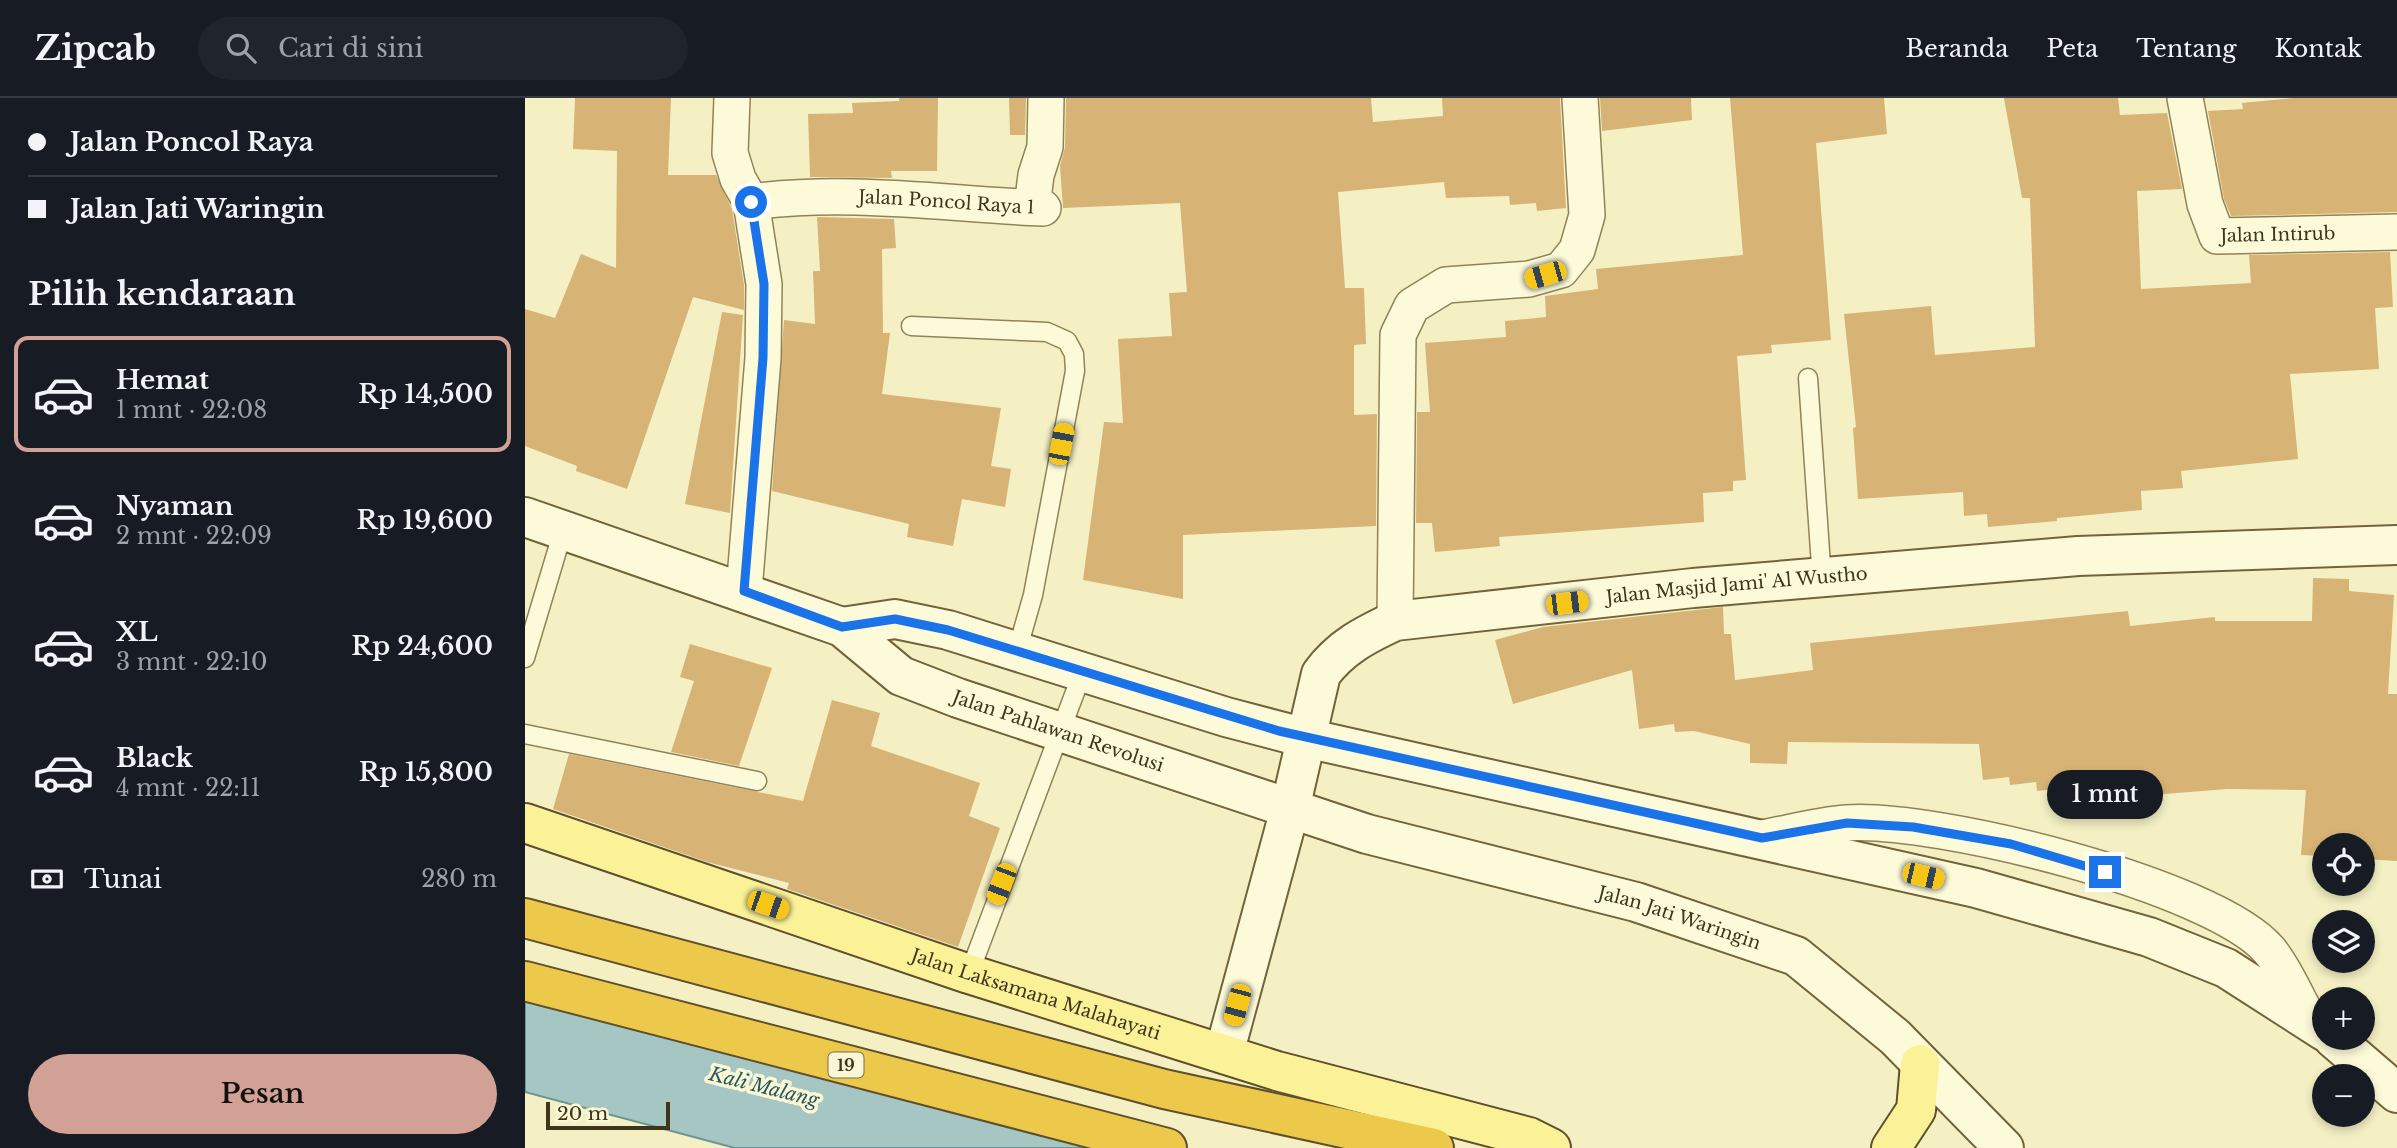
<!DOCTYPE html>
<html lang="id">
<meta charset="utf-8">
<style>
:root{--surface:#171b24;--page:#20242c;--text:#f1f3f6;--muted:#9ea1a6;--line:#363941;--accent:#d1a195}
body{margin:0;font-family:"Libre Baskerville",serif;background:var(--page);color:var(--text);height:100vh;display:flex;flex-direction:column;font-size:26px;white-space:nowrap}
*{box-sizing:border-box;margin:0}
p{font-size:23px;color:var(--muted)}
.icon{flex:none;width:38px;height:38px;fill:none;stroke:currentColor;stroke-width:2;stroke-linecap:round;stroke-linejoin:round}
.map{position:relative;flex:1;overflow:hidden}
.panel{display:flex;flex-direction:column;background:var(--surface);width:525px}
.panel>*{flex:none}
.hud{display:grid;align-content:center;height:154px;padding:0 28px;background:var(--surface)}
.tools{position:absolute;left:1787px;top:735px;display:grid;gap:14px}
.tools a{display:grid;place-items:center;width:63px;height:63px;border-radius:50%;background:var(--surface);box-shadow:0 4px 10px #0003;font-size:35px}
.scale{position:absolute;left:21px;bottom:18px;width:124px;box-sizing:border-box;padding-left:7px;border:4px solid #3f351d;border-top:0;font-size:19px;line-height:24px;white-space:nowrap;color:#3f351d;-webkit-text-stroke:5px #faf7d5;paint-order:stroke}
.end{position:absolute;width:32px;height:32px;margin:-16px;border:9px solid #1a73e8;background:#fff;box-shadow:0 0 0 4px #fff}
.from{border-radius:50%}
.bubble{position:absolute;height:49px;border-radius:24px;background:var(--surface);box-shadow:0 4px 10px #0003;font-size:23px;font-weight:600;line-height:49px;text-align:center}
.car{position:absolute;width:21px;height:42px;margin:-21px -10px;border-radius:9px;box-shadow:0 0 5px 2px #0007;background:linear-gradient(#f5c518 24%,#345 0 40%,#f5c518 0 76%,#345 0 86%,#f5c518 0)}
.hud b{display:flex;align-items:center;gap:24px;height:66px;font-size:26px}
.hud b+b{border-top:2px solid var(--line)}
.hud i{width:18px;height:18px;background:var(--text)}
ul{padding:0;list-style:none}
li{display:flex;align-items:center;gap:21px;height:116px;margin:0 14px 10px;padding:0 14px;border:4px solid transparent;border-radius:14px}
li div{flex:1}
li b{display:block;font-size:26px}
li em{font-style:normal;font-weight:600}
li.active{border-color:var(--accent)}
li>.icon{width:63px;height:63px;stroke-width:1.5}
h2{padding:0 28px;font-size:32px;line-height:84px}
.pay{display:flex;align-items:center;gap:18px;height:77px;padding:0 28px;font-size:26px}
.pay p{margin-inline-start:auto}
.action{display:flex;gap:14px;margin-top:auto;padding:14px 28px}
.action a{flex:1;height:80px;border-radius:42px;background:var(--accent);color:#111;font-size:28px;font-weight:600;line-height:80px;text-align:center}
header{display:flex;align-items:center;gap:42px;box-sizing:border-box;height:98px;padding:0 35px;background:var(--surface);border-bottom:2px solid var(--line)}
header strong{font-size:33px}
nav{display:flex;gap:38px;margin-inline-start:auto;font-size:24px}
.search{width:490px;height:63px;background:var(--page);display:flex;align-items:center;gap:18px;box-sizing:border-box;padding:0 24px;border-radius:38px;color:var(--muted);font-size:26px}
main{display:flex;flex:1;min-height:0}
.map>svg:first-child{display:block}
.water{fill:#a6c6c4;stroke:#6b9695;stroke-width:2}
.building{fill:#d7b375}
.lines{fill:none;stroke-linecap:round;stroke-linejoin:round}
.lane-casing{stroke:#918357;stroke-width:21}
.street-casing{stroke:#918357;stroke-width:38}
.secondary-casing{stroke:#73633a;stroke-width:42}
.primary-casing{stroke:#5f4f2c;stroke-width:42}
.highway-casing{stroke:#5f4f2c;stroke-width:42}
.lane{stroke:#fdfad9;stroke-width:18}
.street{stroke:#fdfad9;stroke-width:35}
.secondary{stroke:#fdfad9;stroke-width:38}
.primary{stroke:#fbf298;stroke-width:38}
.highway{stroke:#edc94b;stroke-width:38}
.route{stroke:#1a73e8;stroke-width:9}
.labels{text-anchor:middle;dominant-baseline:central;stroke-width:7;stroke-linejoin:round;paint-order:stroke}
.shield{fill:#faf7d5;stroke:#776f54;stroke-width:2}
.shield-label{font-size:16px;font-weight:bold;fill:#3f351d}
.street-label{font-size:18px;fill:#3f351d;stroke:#faf7d5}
.water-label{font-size:19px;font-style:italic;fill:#2a5861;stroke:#faf7d5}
</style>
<header>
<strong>Zipcab</strong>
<div class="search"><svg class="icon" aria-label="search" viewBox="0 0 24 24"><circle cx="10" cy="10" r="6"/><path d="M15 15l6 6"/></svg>Cari di sini</div>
<nav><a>Beranda</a><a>Peta</a><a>Tentang</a><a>Kontak</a></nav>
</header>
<main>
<section class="panel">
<div class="hud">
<b><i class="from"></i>Jalan Poncol Raya</b>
<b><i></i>Jalan Jati Waringin</b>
</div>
<h2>Pilih kendaraan</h2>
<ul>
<li class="active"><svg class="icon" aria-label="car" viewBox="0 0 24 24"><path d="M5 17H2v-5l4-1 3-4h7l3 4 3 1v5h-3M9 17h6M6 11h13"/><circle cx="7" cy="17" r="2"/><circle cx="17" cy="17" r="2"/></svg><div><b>Hemat</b><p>1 mnt · 22:08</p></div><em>Rp 14,500</em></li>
<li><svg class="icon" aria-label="car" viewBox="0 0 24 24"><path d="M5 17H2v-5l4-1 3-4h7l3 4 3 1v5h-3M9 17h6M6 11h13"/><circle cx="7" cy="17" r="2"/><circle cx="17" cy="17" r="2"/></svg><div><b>Nyaman</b><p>2 mnt · 22:09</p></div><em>Rp 19,600</em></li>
<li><svg class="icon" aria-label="car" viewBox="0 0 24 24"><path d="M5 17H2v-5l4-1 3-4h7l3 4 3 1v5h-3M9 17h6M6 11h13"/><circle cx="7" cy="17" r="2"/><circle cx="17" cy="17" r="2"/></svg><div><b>XL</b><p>3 mnt · 22:10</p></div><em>Rp 24,600</em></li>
<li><svg class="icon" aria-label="car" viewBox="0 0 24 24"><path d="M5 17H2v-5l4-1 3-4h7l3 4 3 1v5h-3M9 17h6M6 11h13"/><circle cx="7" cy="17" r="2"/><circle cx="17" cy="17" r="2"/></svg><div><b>Black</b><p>4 mnt · 22:11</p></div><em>Rp 15,800</em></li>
</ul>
<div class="pay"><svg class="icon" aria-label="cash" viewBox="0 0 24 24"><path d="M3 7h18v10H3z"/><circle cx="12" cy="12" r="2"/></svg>Tunai<p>280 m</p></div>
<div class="action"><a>Pesan</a></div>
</section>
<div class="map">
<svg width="1872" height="1050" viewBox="0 0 1872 1050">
<rect width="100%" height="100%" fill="#f4f0c4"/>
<!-- water -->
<path class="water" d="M0 883 642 1050H210L0 994Z"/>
<!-- building -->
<path class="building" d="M50 0H146L143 77H191L207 111 219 187V212L168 199 102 391 51 373 52 368 0 348V211L30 220 56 156 91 170 92 53 48 51Z
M374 0H413L412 73H366L367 80 285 79 283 16 328 15 327 5 374 3Z
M484 0H501L500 37H485Z
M541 0H846L848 24 918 18 917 0H1035L1041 110 1012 113 1011 105 985 107 984 98 921 100 919 84 813 94 820 190H839L841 246 829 247V317L852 316 851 428 658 437V501L558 482 579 324 598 325 593 241 647 238 644 195 662 194 655 105 538 110 535 68 540 49Z
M1075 0H1166L1167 22 1077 33Z
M1205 0H1359L1362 36 1291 45 1306 242 1246 247 1247 255 1212 258 1221 382 1208 383V393L1178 395 1179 424 974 439 975 448 910 454 907 425H891L892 314H905L900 245 981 239 980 223 1021 219 1020 198 1073 191 1071 171 1218 157Z
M1479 0H1593L1595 17 1642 15 1657 91 1612 93 1616 191 1726 185 1724 157 1865 154 1868 209 1850 210 1854 271 1765 276 1773 361 1656 373 1658 390 1616 393 1617 412 1532 420V423L1463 429 1462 416 1439 418 1438 394 1333 401 1328 330 1331 329 1319 216 1406 208 1410 257 1510 249 1505 100H1497Z
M1769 0H1872V114L1706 118 1699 101 1683 13 1718 11 1717 5Z
M292 119 369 121 371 150 357 151 358 235H365L357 296 476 310 466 368 486 371 480 409 437 401 428 448 382 439 384 426 247 393 259 222 290 226 288 173H295Z
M197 214 218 217 205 415 160 406Z
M1788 480 1824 481V493L1869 497 1863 596H1872V763L1838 761V747H1799V758L1776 757 1781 692 1702 691 1564 702 1563 695 1540 697 1539 690 1512 693 1511 684 1485 687 1484 679 1458 682 1454 646 1263 644 1262 666 1225 665V646L1169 633 1150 634 1149 626 1114 631 1107 572 988 606 970 542 1018 529 1198 509 1199 536H1206L1210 582 1288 572 1285 545 1603 513 1605 528 1690 519V523H1787Z
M165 546 247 570 214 668 146 654 169 583 155 579Z
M307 602 355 615 346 648 455 685 444 718 475 730 433 849 262 791 264 785 182 764 28 711 44 656 278 703Z"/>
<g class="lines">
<defs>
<path id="lane" d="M386 228 522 234 542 243 549 256 550 273 508 497 492 553
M1283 280 1297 482
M0 560 38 433
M0 636 232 683
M444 876 558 573"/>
<g id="street">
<path d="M207 0 205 55 213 81 226 104 239 186 238 260 219 493"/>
<path id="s1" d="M1660 0 1680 106 1692 138 1872 134"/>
<path id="s2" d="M226 104C323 91 421 106 518 110"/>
<path d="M507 109 511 77 520 49 521 0"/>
<path d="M870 523 873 237 887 208 921 187 1004 181 1036 172 1052 152 1062 117 1055 0"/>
<path d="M1237 740C1265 735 1293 727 1321 725 1407 718 1688 787 1744 852 1760 871 1771 899 1784 921"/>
</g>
<g id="secondary">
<path id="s3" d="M0 419 317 529 376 578 433 600 842 736 1111 804 1271 858 1370 939 1479 1050"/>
<path d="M317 529 370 521 423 532 701 619 781 640 1451 790 1624 839 1701 870 1799 933"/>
<path d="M1808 940 1872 995"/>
<path id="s4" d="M699 956 765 711 796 576C816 549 840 537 870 523L1168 490 1553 458 1872 447"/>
</g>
<g id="primary">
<path id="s5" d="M0 725 444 876 752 973 1004 1039 1026 1050"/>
<path d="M1366 1050 1391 1012 1395 966"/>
</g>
<path id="highway" d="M0 820 639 991 909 1050
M0 883 642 1050"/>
</defs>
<!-- lane casing -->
<use href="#lane" class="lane-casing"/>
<!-- street casing -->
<use href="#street" class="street-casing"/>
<!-- secondary casing -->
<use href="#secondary" class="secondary-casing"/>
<!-- primary casing -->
<use href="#primary" class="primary-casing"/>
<!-- highway casing -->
<use href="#highway" class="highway-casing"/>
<!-- lane -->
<use href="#lane" class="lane"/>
<!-- street -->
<use href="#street" class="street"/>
<!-- secondary -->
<use href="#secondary" class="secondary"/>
<!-- primary -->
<use href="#primary" class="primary"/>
<!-- highway -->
<use href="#highway" class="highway"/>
</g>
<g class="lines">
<!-- route -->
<path class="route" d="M226 104 239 186 238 260 219 493 317 529 370 521 423 532 754 633 1237 740 1322 725 1388 729 1486 746 1580 774"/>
</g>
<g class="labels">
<!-- shield labels -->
<rect class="shield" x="303.5" y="954.5" width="35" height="25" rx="5"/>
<g class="shield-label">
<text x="321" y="967">19</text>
</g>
<!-- street labels -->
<g class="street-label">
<text stroke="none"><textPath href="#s2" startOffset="196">Jalan Poncol Raya 1</textPath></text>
<text stroke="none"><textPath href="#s1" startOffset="203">Jalan Intirub</textPath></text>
<text stroke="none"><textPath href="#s4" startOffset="828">Jalan Masjid Jami' Al Wustho</textPath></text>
<text stroke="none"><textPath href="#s3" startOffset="579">Jalan Pahlawan Revolusi</textPath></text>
<text stroke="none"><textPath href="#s3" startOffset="1228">Jalan Jati Waringin</textPath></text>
<text stroke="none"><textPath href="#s5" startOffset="539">Jalan Laksamana Malahayati</textPath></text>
</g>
<!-- water labels -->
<g class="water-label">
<text transform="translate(239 989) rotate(14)">Kali Malang</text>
</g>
</g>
</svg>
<div class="tools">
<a><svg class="icon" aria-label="locate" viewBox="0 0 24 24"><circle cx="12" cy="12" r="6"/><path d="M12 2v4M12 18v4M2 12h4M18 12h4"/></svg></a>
<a><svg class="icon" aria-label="layers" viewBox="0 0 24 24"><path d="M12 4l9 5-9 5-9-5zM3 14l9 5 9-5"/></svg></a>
<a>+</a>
<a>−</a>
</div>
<div class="scale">20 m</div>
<i class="end from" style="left:226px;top:104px"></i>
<i class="end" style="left:1580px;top:774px"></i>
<div class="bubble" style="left:1522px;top:672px;width:116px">1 mnt</div>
<i class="car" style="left:1020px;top:177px;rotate:254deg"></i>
<i class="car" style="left:536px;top:346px;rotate:11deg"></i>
<i class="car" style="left:1042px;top:505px;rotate:83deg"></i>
<i class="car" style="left:1398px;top:778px;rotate:103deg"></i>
<i class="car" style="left:476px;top:786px;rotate:201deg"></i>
<i class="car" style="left:243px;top:807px;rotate:109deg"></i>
<i class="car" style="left:712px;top:907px;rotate:195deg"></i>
</div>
</main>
